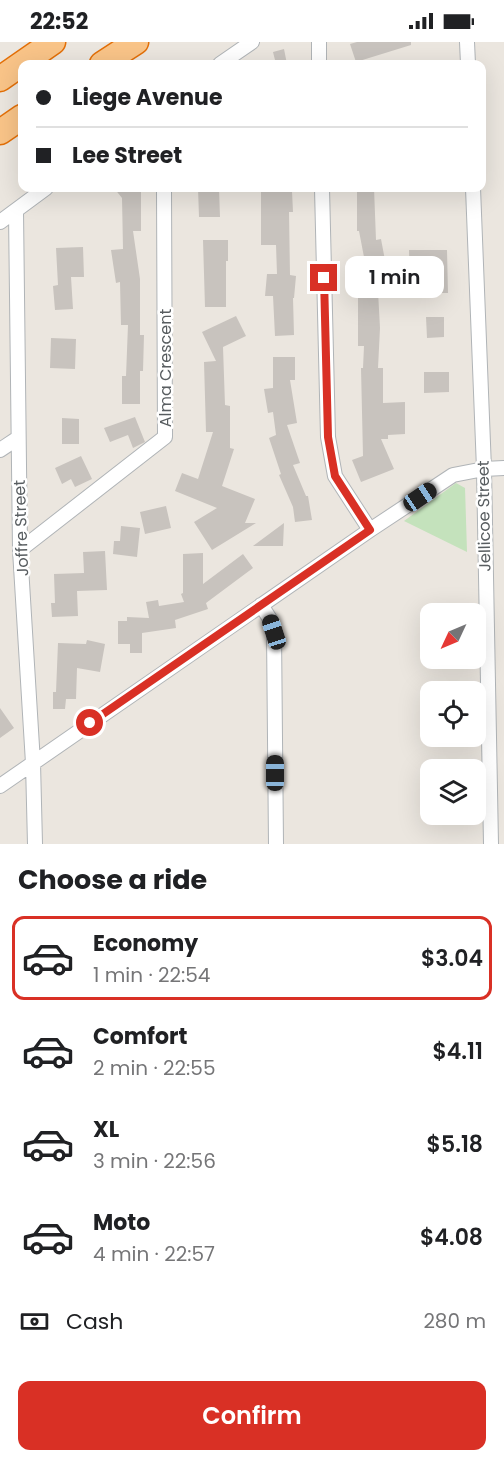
<!DOCTYPE html>
<meta charset="utf-8">
<style>
:root{--surface:#fff;--page:#f6f6f6;--text:#202124;--muted:#757577;--line:#e0e0e0;--accent:#d93025}
body{margin:0;font-family:Poppins,sans-serif;background:var(--page);color:var(--text);height:100vh;display:flex;flex-direction:column;font-size:22px;white-space:nowrap}
*{box-sizing:border-box;margin:0}
p{font-size:20px;color:var(--muted)}
.icon{flex:none;width:33px;height:33px;fill:none;stroke:currentColor;stroke-width:2;stroke-linecap:round;stroke-linejoin:round}
.map{position:relative;height:802px;overflow:hidden}
.panel{display:flex;flex-direction:column;background:var(--surface);flex:1}
.panel>*{flex:none}
.guide{position:absolute;left:18px;top:18px;width:468px;height:132px;border-radius:12px;box-shadow:0 6px 24px #0002;display:grid;align-content:center;height:132px;padding:0 18px;background:var(--surface)}
.needle{width:39px;rotate:226deg}
.tools{position:absolute;left:420px;top:561px;display:grid;gap:12px}
.tools a{display:grid;place-items:center;width:66px;height:66px;border-radius:12px;background:var(--surface);box-shadow:0 6px 24px #0002;font-size:30px}
.end{position:absolute;width:27px;height:27px;margin:-14px;border:8px solid #d93025;background:#fff;box-shadow:0 0 0 3px #fff}
.from{border-radius:50%}
.bubble{position:absolute;height:42px;border-radius:12px;background:var(--surface);box-shadow:0 6px 24px #0002;font-size:20px;font-weight:600;line-height:42px;text-align:center}
.car{position:absolute;width:18px;height:36px;margin:-18px -9px;border-radius:8px;box-shadow:0 0 4px 2px #0007;background:linear-gradient(#222 24%,#8ab4d8 0 40%,#222 0 76%,#8ab4d8 0 86%,#222 0)}
.guide b{display:flex;align-items:center;gap:21px;height:57px;font-size:22px}
.guide b+b{border-top:2px solid var(--line)}
.guide i{width:15px;height:15px;background:var(--text)}
ul{padding:0;list-style:none}
li{display:flex;align-items:center;gap:18px;height:84px;margin:0 12px 9px;padding:0 6px;border:3px solid transparent;border-radius:12px}
li div{flex:1}
li b{display:block;font-size:22px}
li em{font-style:normal;font-weight:600}
li.current{border-color:var(--accent)}
li>.icon{width:54px;height:54px;stroke-width:1.5}
h2{padding:0 18px;font-size:27px;line-height:72px}
.pay{display:flex;align-items:center;gap:15px;height:66px;padding:0 18px;font-size:22px}
.pay p{margin-inline-start:auto}
.cta{display:flex;gap:12px;margin-top:auto;padding:12px 18px}
.cta a{flex:1;height:69px;border-radius:12px;background:var(--accent);color:#fff;font-size:24px;font-weight:600;line-height:69px;text-align:center}
.status{display:flex;justify-content:space-between;align-items:center;height:42px;padding:0 30px;background:var(--surface);direction:ltr}
.status svg{height:16px;fill:currentColor}
.map>svg:first-child{display:block}
.green{fill:#c4e2bc}
.building{fill:#c8c3be}
.lines{fill:none;stroke-linecap:round;stroke-linejoin:round}
.minor-casing{stroke:#b0b4b7;stroke-width:16}
.motorway-casing{stroke:#e36f07;stroke-width:27}
.minor{stroke:#fff;stroke-width:14}
.motorway{stroke:#f9c488;stroke-width:24}
.route{stroke:#d93025;stroke-width:8}
.labels{text-anchor:middle;dominant-baseline:central;stroke-width:5;stroke-linejoin:round;paint-order:stroke}
.street-label{font-size:16px;fill:#585d60;stroke:#fff}
</style>
<div class="status"><b>22:52</b><svg viewBox="0 0 49 12"><path d="M0 12V9h3v3zM5 12V6h3v6zM10 12V3h3v9zM15 12V0h3v12zM26 1h20v11H26zM47 4h2v5h-2z"/></svg></div>
<div class="map">
<svg width="504" height="802" viewBox="0 0 504 802">
<rect width="100%" height="100%" fill="#ebe6df"/>
<!-- green -->
<path class="green" d="M456 441 465 446 467 510 404 479Z"/>
<!-- building -->
<path class="building" d="M357 0H411V3L356 20 350 2Z
M284 7 287 22H276L273 10Z
M114 146H141V189H133L140 237V293H144L143 329H140V362H122V334H126L128 283H121L120 240 116 241 111 208 123 207 122 156Z
M198 146H219L220 175H199Z
M357 146H374L376 198 381 197 387 229 377 231 380 286 378 326H383V361L405 360V392L388 393V397H381L394 427 361 440 352 418 363 414 361 326H363L364 304H358V240L354 216 364 215 359 189H357Z
M292 149 293 170H289L290 233 296 234 294 256H293L294 293 275 294 273 254H265L267 232H277L276 203H261V150Z
M203 198H228V219H226V265H205Z
M83 205 84 235H71L73 267 55 268 53 244 58 243 56 206Z
M409 208H447L448 251H428L427 241H410Z
M236 274 246 294 223 305 225 363 230 364V406L234 407 222 444 255 457 245 481H256L212 508 194 480 217 466 175 449 182 431 198 437 213 390H206L204 320 216 319 202 290Z
M426 275H444V295L427 296Z
M51 296 76 297 75 327 50 326Z
M273 315H295V338H290L297 381 287 383 300 421 293 423 306 454H308L312 478 295 480 293 465 279 433 281 432 269 396 276 393 273 370 268 371 264 347 273 346Z
M424 330H449V350L424 351Z
M135 375 145 400 133 406 128 393 110 400 104 386Z
M62 376 79 377V402H62Z
M81 414 92 437 75 445 71 437 62 442 55 426Z
M166 464 171 486 145 492 140 470Z
M284 481 283 504H253Z
M121 484 140 486 137 515 113 512 114 499H120Z
M105 509 107 548 77 549 78 574 52 575 51 561H55L54 532 84 531 83 510Z
M203 511V542L243 512 253 526 206 561 208 567 175 578 176 586 142 591V611H130V602H118V579H127V575L149 576 146 560 158 558 159 564 184 560 181 552 183 551V512Z
M87 598 105 602 100 630 77 626 76 657H66L65 667H53V650H56L58 601 86 602Z
M0 666 14 686 0 696Z"/>
<g class="lines">
<defs>
<path id="minor" d="M319 0V22
M467 0 468 22
M220 22 252 0
M322 146 328 395 335 434 370 488
M473 146 484 427 491 802
M16 169 20 508 33 721 35 802
M0 180 46 146
M0 408 18 396
M20 508 165 395 164 146
M261 563 270 577 274 590 276 802
M0 744 370 488 453 433 484 427 504 426"/>
<path id="motorway" d="M102 22 136 0
M0 37 53 0
M0 90 22 75"/>
</defs>
<!-- minor casing -->
<use href="#minor" class="minor-casing"/>
<!-- motorway casing -->
<use href="#motorway" class="motorway-casing"/>
<!-- minor -->
<use href="#minor" class="minor"/>
<!-- motorway -->
<use href="#motorway" class="motorway"/>
</g>
<g class="lines">
<!-- route -->
<path class="route" d="M90 681 370 488 335 434 328 395 324 236"/>
</g>
<g class="labels">
<!-- street labels -->
<g class="street-label">
<text transform="translate(165 326) rotate(-90)">Alma Crescent</text>
<text transform="translate(484 474) rotate(-91)">Jellicoe Street</text>
<text transform="translate(21 486) rotate(-92)">Joffre Street</text>
</g>
</g>
</svg>
<div class="tools">
<a><svg class="needle" viewBox="-14 -14 28 28"><path d="M0-13l5 13h-10z" fill="#e53935"/><path d="M0 13l5-13h-10z" fill="#757577"/></svg></a>
<a><svg class="icon" aria-label="locate" viewBox="0 0 24 24"><circle cx="12" cy="12" r="6"/><path d="M12 2v4M12 18v4M2 12h4M18 12h4"/></svg></a>
<a><svg class="icon" aria-label="layers" viewBox="0 0 24 24"><path d="M12 4l9 5-9 5-9-5zM3 14l9 5 9-5"/></svg></a>
</div>
<i class="end from" style="left:90px;top:681px"></i>
<i class="end" style="left:324px;top:236px"></i>
<div class="bubble" style="left:345px;top:214px;width:99px">1 min</div>
<i class="car" style="left:420px;top:455px;rotate:56deg"></i>
<i class="car" style="left:274px;top:590px;rotate:342deg"></i>
<i class="car" style="left:275px;top:731px;rotate:0deg"></i>
<div class="guide">
<b><i class="from"></i>Liege Avenue</b>
<b><i></i>Lee Street</b>
</div>
</div>
<section class="panel">
<h2>Choose a ride</h2>
<ul>
<li class="current"><svg class="icon" aria-label="car" viewBox="0 0 24 24"><path d="M5 17H2v-5l4-1 3-4h7l3 4 3 1v5h-3M9 17h6M6 11h13"/><circle cx="7" cy="17" r="2"/><circle cx="17" cy="17" r="2"/></svg><div><b>Economy</b><p>1 min · 22:54</p></div><em>$3.04</em></li>
<li><svg class="icon" aria-label="car" viewBox="0 0 24 24"><path d="M5 17H2v-5l4-1 3-4h7l3 4 3 1v5h-3M9 17h6M6 11h13"/><circle cx="7" cy="17" r="2"/><circle cx="17" cy="17" r="2"/></svg><div><b>Comfort</b><p>2 min · 22:55</p></div><em>$4.11</em></li>
<li><svg class="icon" aria-label="car" viewBox="0 0 24 24"><path d="M5 17H2v-5l4-1 3-4h7l3 4 3 1v5h-3M9 17h6M6 11h13"/><circle cx="7" cy="17" r="2"/><circle cx="17" cy="17" r="2"/></svg><div><b>XL</b><p>3 min · 22:56</p></div><em>$5.18</em></li>
<li><svg class="icon" aria-label="car" viewBox="0 0 24 24"><path d="M5 17H2v-5l4-1 3-4h7l3 4 3 1v5h-3M9 17h6M6 11h13"/><circle cx="7" cy="17" r="2"/><circle cx="17" cy="17" r="2"/></svg><div><b>Moto</b><p>4 min · 22:57</p></div><em>$4.08</em></li>
</ul>
<div class="pay"><svg class="icon" aria-label="cash" viewBox="0 0 24 24"><path d="M3 7h18v10H3z"/><circle cx="12" cy="12" r="2"/></svg>Cash<p>280 m</p></div>
<div class="cta"><a>Confirm</a></div>
</section>
